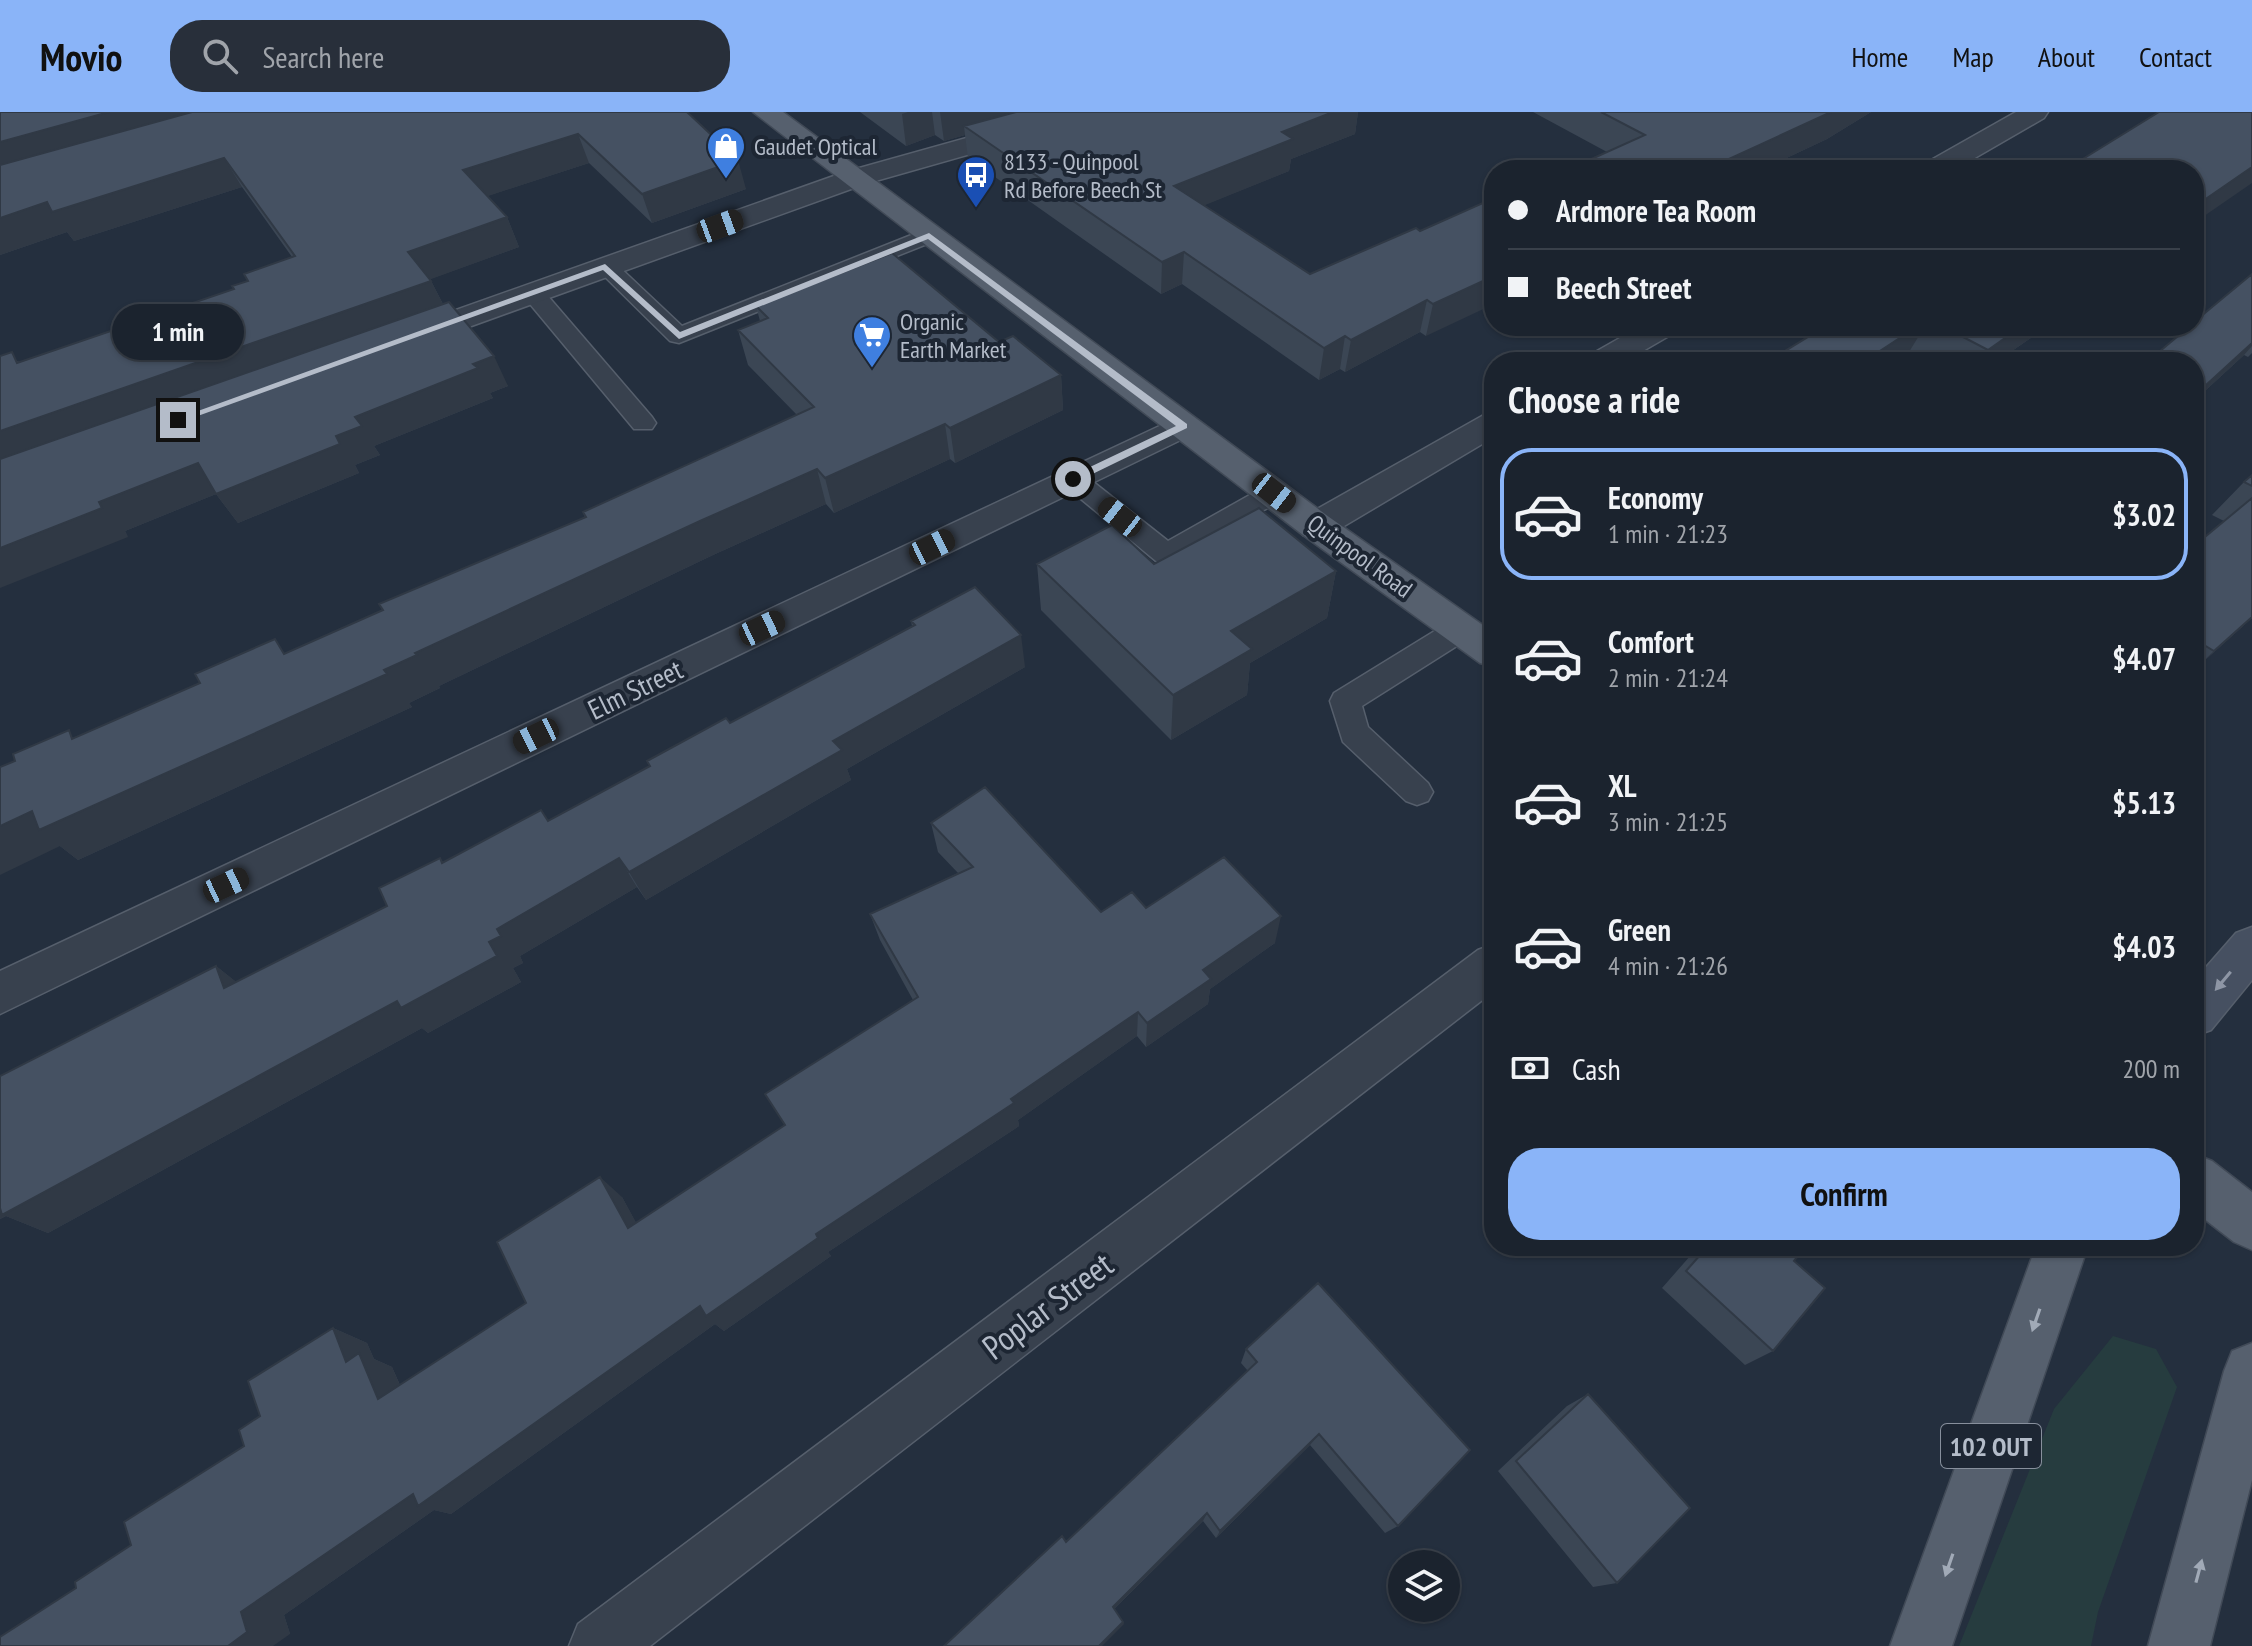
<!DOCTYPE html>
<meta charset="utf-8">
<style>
:root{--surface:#1b232e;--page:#282f3a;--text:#f1f3f6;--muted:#a0a4aa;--line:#39404a;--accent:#8ab4f8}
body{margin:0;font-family:"PT Sans Narrow",sans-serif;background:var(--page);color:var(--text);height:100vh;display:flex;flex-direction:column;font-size:30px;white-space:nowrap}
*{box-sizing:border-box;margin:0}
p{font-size:26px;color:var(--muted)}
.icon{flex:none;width:44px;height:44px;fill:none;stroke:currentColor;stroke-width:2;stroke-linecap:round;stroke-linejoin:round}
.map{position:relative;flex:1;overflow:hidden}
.sheet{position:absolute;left:1484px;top:240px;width:720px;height:904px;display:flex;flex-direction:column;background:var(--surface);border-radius:32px;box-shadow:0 2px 6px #0004,0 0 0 2px var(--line)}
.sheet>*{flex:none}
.banner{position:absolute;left:1484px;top:48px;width:720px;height:176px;border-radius:32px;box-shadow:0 2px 6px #0004,0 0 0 2px var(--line);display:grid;align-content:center;height:176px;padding:0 24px;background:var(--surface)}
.fabs{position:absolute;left:1388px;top:1438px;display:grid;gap:16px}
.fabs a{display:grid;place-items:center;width:72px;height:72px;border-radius:50%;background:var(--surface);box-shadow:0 2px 6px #0004,0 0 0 2px var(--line);font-size:40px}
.end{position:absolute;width:36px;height:36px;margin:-18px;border:10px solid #b4bcc9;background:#111;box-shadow:0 0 0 4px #111}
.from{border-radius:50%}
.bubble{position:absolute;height:56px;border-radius:28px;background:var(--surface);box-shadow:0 2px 6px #0004,0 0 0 2px var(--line);font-size:26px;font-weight:700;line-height:56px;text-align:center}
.car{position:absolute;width:24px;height:48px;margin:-24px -12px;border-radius:10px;box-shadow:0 0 6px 2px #0007;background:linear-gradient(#222 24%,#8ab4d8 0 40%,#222 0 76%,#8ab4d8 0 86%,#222 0)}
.banner b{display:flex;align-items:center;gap:28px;height:76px;font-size:30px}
.banner b+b{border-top:2px solid var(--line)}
.banner i{width:20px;height:20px;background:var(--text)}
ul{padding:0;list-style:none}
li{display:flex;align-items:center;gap:24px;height:132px;margin:0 16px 12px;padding:0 8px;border:4px solid transparent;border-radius:32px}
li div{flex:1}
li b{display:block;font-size:30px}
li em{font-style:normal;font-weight:700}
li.active{border-color:var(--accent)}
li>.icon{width:72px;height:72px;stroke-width:1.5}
h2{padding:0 24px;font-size:36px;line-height:96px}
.pay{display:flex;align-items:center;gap:20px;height:88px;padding:0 24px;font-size:30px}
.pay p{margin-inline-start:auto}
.cta{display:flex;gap:16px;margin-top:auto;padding:16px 24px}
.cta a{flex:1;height:92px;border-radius:32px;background:var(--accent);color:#111;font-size:32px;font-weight:700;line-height:92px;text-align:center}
header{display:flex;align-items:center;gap:48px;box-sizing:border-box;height:112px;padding:0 40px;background:var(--accent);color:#111}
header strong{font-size:38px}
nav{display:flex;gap:44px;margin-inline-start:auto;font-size:28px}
.search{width:560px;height:72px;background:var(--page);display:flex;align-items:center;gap:20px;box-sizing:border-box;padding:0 28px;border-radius:32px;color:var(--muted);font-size:30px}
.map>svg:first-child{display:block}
.green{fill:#263c3f}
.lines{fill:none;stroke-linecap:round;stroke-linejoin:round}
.lane-casing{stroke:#565f6c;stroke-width:3}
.street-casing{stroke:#565f6c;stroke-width:3}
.secondary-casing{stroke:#565f6c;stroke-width:3}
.primary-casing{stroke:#414a57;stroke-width:3}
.lane{fill:#38414e;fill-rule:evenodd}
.street{fill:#38414e;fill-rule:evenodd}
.secondary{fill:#465061;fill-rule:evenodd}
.primary{fill:#56606e;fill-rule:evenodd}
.wall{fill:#3b4654}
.shaded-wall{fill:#303945}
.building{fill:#455162;stroke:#303945;stroke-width:2}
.oneway{fill:#8e96a5}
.oneway2{fill:#a1aab7}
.route{fill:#b4bcc9}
.labels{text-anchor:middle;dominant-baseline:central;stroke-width:8;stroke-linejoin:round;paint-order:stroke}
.far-poi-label{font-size:24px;fill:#b4bcc9;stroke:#1d2633;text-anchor:start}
.far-street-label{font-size:24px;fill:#b4bcc9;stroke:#1d2633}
.shield{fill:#1d2633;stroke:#878f9c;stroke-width:2}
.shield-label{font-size:26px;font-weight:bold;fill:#b4bcc9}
.street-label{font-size:28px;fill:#b4bcc9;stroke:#1d2633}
.near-street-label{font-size:34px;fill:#b4bcc9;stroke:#1d2633}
</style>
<header>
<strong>Movio</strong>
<div class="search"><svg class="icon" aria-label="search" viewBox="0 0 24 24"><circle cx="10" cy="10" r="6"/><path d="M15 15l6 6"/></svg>Search here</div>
<nav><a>Home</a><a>Map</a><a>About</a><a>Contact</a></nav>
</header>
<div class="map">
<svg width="2252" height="1534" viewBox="0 0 2252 1534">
<rect width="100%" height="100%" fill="#242f3e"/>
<!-- green -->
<path class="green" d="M2113 1224 2156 1237 2177 1275 2098 1500 2091 1534H1959L2054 1297Z"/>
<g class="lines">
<defs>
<path id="lane" d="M929 116 940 123 937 128 679 231 670 229 594 154 597 149H613L682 214Z
M533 174 541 176 652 305 656 311 652 317H634L525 186 521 181 525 176Z
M1073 358 1082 361 1168 429 1264 375 1274 372 1284 375 1287 381 1284 387 1166 452 1156 449 1064 373 1060 367 1064 361Z
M1461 506 1471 509 1476 517 1471 525 1362 594 1368 615 1428 671 1433 680 1428 689 1417 693 1406 689 1343 630 1330 589 1334 581 1451 509Z"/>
<path id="street" d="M1059 0H1101L1097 6 865 72 416 234 405 236 394 234 389 227 394 220 845 60Z
M2016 0H2048L2044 6 1954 58H1920L1924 52Z
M1641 214H1679L1674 221 1624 250H1585L1590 243Z
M1494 300V325L1329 423 1316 426 1303 423 1298 414 1303 405 1482 304Z
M1183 303 1195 307 1200 314 1195 321 0 902V859Z
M1494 832V879L650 1534H569L578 1512 1478 838Z"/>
<path id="secondary" d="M2252 815V868L2211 918 2194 924V869L2236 821Z"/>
<path id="primary" d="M753 0H783L1329 405 1494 521V555L1480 551 1303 423Z
M2194 1042 2212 1049 2252 1080V1138L2234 1130 2194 1099Z
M2036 1134H2088L1952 1534H1890Z
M2252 1231V1368L2210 1534H2148L2224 1259 2232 1239Z"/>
</defs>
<!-- lane casing -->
<use href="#lane" class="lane-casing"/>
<!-- street casing -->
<use href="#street" class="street-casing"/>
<!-- secondary casing -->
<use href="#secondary" class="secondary-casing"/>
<!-- primary casing -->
<use href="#primary" class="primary-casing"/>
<!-- lane -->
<use href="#lane" class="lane"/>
<!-- street -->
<use href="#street" class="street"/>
<!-- secondary -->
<use href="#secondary" class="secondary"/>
<!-- primary -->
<use href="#primary" class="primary"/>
</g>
<!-- wall -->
<path class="wall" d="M0 0H687L746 77 652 111 589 51 487 84 507 105 519 135 430 167 443 192 508 274 490 281 493 286 374 334 380 343 355 353 359 361 238 411 216 382 125 419 128 425 2 244 20 250 234 177 292 145 242 75 74 129 67 120 0 143Z
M860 0H1358L1355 22 1291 47 1289 59 1204 93 1310 162 1420 119 1485 90 1426 224 1420 220 1345 260 1340 257 1319 268 1182 172 1161 182 968 46 965 23 944 29 935 23 906 34Z
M1533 0H1871L1827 27 1761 58H1567L1607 40Z
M2252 162V241L2248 245 2244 243 2194 289V250Z
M756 194 999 230 1061 263 1063 298 955 351 950 347 834 401 826 392 713 443 439 574 440 576 409 591 412 595 78 748 60 734 15 649 287 541 383 498 585 406 583 400 797 303 748 253 738 218 760 209Z
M1826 214H2048L1996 250H1928L1909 240 1894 250H1767Z
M2252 363V506L2194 558V434L2224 409 2212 403 2244 370Z
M1037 452H1154L1336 459 1327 506 1250 551 1247 583 1171 628 1041 498Z
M911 509 1025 555 847 657 851 668 646 788 637 775 520 844 523 851 513 856 521 870 428 921 422 916 48 1121 6 1104 0 1107V964L216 854 236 870 387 794 440 746 444 751 548 709 650 654 647 649 730 611 912 514Z
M931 711 1101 800 1146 796 1275 831 1210 877 1208 892 1146 935 1137 924 1018 1008 1019 1014 828 1140 831 1144 724 1219 715 1212 451 1402 434 1398 284 1503 290 1522 76 1476 131 1433 244 1334 260 1304 333 1216 367 1231 374 1247 392 1255 400 1273 526 1191 622 1085 636 1111 785 1013 913 888 880 828 870 802 958 761 938 740Z
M1696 1134H1806L1794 1149 1773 1239 1745 1253 1662 1176 1698 1135Z
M1246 1237 1398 1414 1385 1421 1310 1333 1216 1426 1203 1409 1114 1497 1123 1510 1124 1512 1066 1430 1248 1259 1241 1251Z
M1588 1282 1617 1471 1593 1475 1498 1359 1567 1294Z"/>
<!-- shaded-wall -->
<path class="shaded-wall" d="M109 0H231L0 65V30Z
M908 0H932L935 23 906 34 902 2Z
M940 0H1048L964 14 965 23 944 29Z
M1333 0H1358L1355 22 1291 47 1289 59 1173 106 1174 74 1282 20Z
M1831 0H1871L1827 27 1761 58H1705Z
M578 22 589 51 476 88 463 58Z
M224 46 242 75 74 129 67 120 0 143V106L47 90Z
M738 48 746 77 652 111 642 82Z
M2252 55V71L2194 111V95Z
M507 105 519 135 423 170 408 140Z
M1184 140 1182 172 1161 182 1162 150Z
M1494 164V192L1426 224 1433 192Z
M431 169 446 198 0 358V319Z
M1427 188 1420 220 1345 260 1351 228Z
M1918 214H1925L1909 240 1894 250H1863Z
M2022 214H2048L1996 250H1980L1988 238Z
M1345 224 1340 257 1319 268 1324 236Z
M2252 231V234L2244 243 2194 289V284Z
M494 244 508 274 490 281 493 286 374 334 380 343 355 353 359 361 238 411 216 382 125 419 128 425 0 476V436L99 390 198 351 336 324 355 305 473 252Z
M1061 263 1063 298 955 351 950 316Z
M945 312 950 347 834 401 825 366Z
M817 357 826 392 713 443 439 574 440 576 409 591 412 595 78 748 60 734 0 763V714L32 699 384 558 415 541 700 409Z
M1336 459 1327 506 1250 551 1247 583 1171 628 1173 583 1231 519Z
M2252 505V506L2194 558 2214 539Z
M1021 523 1025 555 847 657 851 668 646 788 629 760 833 629Z
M619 746 637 775 520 844 523 851 513 856 521 870 428 921 422 916 48 1121 6 1104 0 1107V1069L489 830 497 817Z
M1281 804 1275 831 1210 877 1208 892 1146 935 1147 911 1203 858Z
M216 854 249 880 224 876Z
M1138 900 1137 924 1018 1008 1019 1014 828 1140 831 1144 724 1219 715 1212 451 1402 434 1398 284 1503 290 1522 273 1534H228L241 1500 413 1382 700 1194 816 1122Z
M600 1065 622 1085 649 1134 628 1116Z
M333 1216 367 1231 374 1247 392 1255 411 1299 378 1287 346 1250Z
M1319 1322 1310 1333 1216 1426 1220 1419Z
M1207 1401 1203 1409 1113 1498V1495Z
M1123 1510 1124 1512 1102 1534H1099Z"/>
<!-- building -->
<path class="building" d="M0 0H109L0 30Z
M192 0H687L738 48 642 82 578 22 463 58 507 105 408 140 431 169 0 319V244L12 240 17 251 234 177 232 174 248 169 244 162 295 144 224 46 52 100 47 90 0 106V53Z
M1016 0H1333L1282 20 1293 27 1174 74 1310 162 1416 116 1420 119 1485 90 1489 92 1494 90V164L1433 192 1427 188 1351 228 1345 224 1324 236 1184 140 1162 150 964 14Z
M1601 0H1831L1705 58H1567L1645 23Z
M2159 0H2252V55L2194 95V58H2065Z
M892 141 999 230 1013 224 1061 263 950 316 945 312 825 366 817 357 700 409 415 541 417 543 384 558 387 562 39 718 32 699 0 714V655L15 649 13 642 69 618 72 627 200 571 195 562 275 527 284 542 383 498 379 492 586 405 583 400 814 295 738 218 768 206 756 194Z
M2252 162V231L2194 284V250H2147L2190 214H2194V210Z
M449 190 494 244 473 252 478 256 355 305 362 314 336 324 340 332 216 382 198 351 99 390 102 396 0 436V347Z
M1826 214H1918L1863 250H1767Z
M1942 214H2022L1988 238Z
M2252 363V374L2244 370Z
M2252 386V505L2214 539 2194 527V434Z
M1259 396 1336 459 1231 519 1252 537 1173 583 1037 452 1112 413 1154 452Z
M975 475 1021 523 833 629 842 638 629 760 619 746 497 817 501 824 489 830 497 844 401 896 397 889 2 1103 0 1096V964L216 854 224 876 387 794 379 776 440 746 442 751 541 698 548 709 650 654 647 649 726 606 730 611 815 566 915 513 911 509Z
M985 675 1101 800 1132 780 1146 796 1224 745 1281 804 1203 858 1211 867 1147 911 1138 900 1011 987 1014 991 816 1122 818 1126 706 1204 700 1194 418 1394 413 1382 241 1500 247 1520 228 1534H0V1525L76 1476 75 1470 131 1433 124 1410 244 1334 239 1318 260 1304 248 1269 333 1216 346 1250 359 1241 378 1287 526 1191 497 1130 600 1065 628 1116 785 1013 765 982 918 885 870 802 973 755 931 711Z
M1708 1134H1806L1794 1149 1825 1176 1773 1239 1686 1159Z
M1318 1171 1470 1338 1398 1414 1319 1322 1220 1419 1207 1401 1113 1495 1123 1510 1099 1534H944L1062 1424 1066 1430 1257 1250 1246 1237Z
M1588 1282 1690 1396 1617 1471 1516 1349Z"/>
<!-- one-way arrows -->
<defs><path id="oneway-solid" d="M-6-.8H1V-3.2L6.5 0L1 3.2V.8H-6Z" transform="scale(2)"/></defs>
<use class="oneway" href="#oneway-solid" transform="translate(2223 869) rotate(130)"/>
<g class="oneway2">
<use href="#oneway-solid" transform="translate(2036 1208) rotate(109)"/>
<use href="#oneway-solid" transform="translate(1949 1453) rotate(109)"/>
<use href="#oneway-solid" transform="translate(2199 1459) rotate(-75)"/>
</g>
<!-- route -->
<path class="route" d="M929 121 1187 312V316L1076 370H1069V365L1176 314 928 127 679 227 603 158 181 310 173 308 605 152 680 220Z"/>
<!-- icons -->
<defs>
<symbol id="shop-pin" viewBox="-11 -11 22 30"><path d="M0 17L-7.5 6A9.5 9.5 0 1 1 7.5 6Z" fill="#3f7fe0" stroke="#1d2633"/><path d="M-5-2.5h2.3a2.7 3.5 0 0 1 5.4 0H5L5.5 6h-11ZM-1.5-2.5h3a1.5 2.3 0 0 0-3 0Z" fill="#fff"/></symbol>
<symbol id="bus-pin" viewBox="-11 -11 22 30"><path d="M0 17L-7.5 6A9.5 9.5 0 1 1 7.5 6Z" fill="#1a4fb4" stroke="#1d2633"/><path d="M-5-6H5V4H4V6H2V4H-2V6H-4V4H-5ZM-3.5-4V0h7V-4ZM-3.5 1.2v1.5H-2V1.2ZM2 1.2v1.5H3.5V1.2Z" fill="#fff"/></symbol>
<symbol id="supermarket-pin" viewBox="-11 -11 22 30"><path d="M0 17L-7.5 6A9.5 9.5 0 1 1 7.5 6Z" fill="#3f7fe0" stroke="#1d2633"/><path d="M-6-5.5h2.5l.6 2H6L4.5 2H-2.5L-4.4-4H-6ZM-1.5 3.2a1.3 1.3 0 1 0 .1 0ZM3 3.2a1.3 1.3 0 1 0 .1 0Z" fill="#fff"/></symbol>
</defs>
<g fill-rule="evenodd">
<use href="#shop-pin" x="704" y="12" width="44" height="60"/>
<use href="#bus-pin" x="954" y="41" width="44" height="60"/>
<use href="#supermarket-pin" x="850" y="201" width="44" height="60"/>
</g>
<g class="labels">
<!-- far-poi labels -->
<g class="far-poi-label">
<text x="754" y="34">Gaudet Optical</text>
<text x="1004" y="49">8133 - Quinpool<tspan x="1004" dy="28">Rd Before Beech St</tspan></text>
<text x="900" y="209">Organic<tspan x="900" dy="28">Earth Market</tspan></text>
</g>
<!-- far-street labels -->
<g class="far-street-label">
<text transform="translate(1360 444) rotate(36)">Quinpool Road</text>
</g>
<!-- shield labels -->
<rect class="shield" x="1941" y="1312" width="100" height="44" rx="6"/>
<g class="shield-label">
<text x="1991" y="1334">102 OUT</text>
</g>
<!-- street labels -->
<g class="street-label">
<text transform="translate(635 577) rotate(-26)">Elm Street</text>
</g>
<!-- near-street labels -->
<g class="near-street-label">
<text transform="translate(1047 1193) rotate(-37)">Poplar Street</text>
</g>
</g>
</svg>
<div class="fabs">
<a><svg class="icon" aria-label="layers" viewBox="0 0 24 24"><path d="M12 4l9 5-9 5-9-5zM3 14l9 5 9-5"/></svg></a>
</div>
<i class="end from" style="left:1073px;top:367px"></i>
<i class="end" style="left:178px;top:308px"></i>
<div class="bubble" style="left:112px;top:192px;width:132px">1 min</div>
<i class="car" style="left:720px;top:114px;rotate:70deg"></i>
<i class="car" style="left:1274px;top:381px;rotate:128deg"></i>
<i class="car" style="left:1120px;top:405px;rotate:308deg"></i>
<i class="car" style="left:932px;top:435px;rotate:64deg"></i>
<i class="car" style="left:762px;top:516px;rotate:65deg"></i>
<i class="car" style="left:536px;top:624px;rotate:244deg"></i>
<i class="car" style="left:226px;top:773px;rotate:65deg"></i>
<div class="banner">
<b><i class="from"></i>Ardmore Tea Room</b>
<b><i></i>Beech Street</b>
</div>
<section class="sheet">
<h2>Choose a ride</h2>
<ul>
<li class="active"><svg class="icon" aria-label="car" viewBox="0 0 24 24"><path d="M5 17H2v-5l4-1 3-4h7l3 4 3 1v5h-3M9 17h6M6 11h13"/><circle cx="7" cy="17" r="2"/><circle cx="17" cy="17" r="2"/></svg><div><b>Economy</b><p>1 min · 21:23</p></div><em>$3.02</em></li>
<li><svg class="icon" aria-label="car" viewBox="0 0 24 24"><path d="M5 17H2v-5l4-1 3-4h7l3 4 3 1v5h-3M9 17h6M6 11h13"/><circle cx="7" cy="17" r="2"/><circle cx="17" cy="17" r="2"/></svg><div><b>Comfort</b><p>2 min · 21:24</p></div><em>$4.07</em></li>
<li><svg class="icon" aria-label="car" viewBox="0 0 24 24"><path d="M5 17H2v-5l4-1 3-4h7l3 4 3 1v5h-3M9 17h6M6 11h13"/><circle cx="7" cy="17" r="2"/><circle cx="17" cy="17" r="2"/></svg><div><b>XL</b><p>3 min · 21:25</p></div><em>$5.13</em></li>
<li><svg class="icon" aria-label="car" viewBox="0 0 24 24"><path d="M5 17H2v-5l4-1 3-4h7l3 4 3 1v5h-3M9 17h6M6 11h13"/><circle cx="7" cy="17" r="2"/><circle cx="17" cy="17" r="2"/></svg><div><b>Green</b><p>4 min · 21:26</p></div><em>$4.03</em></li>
</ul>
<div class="pay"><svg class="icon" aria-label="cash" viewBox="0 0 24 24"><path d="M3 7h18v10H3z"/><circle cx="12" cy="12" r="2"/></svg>Cash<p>200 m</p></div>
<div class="cta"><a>Confirm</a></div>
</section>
</div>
